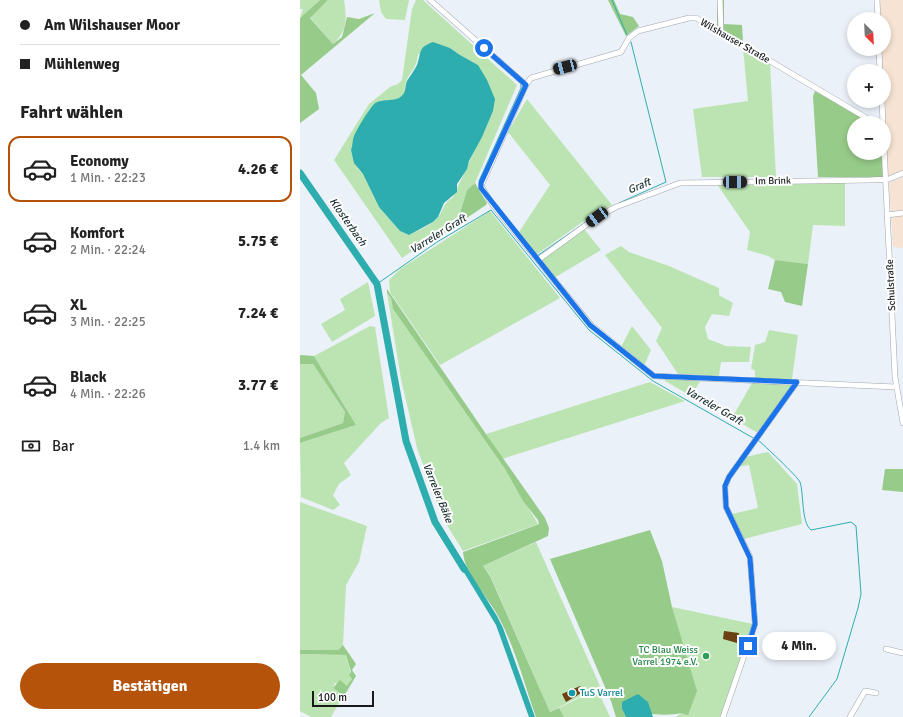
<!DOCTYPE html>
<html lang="de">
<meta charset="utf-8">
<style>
:root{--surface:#fff;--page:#f2f2f2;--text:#222;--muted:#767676;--line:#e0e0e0;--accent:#b45309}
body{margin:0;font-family:Signika,sans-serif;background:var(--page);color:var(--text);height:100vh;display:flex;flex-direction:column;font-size:15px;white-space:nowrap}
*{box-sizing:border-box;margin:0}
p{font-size:13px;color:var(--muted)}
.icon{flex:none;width:22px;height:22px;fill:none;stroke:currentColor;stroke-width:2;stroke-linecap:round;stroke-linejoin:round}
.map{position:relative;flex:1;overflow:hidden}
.sheet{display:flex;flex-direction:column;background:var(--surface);width:300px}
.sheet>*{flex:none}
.top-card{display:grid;align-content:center;height:88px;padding:0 20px;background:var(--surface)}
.needle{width:26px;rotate:156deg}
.controls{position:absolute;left:547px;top:12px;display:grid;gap:8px}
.controls a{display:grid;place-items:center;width:44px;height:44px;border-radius:50%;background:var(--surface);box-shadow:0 2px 6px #0003;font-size:20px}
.scale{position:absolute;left:12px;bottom:10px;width:62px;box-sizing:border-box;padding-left:4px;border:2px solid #181a1c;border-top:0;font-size:11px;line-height:14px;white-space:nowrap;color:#181a1c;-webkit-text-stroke:3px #fefefe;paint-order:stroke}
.end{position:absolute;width:18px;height:18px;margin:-9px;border:5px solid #1a73e8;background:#fff;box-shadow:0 0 0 2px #fff}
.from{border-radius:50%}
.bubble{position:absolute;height:28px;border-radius:14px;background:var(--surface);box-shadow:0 2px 6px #0003;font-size:13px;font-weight:800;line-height:28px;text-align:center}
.car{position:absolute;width:12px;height:24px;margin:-12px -6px;border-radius:5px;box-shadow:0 0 3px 1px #0007;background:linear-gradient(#222 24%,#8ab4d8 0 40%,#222 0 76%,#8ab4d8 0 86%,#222 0)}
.top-card b{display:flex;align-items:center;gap:14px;height:38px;font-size:15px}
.top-card b+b{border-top:1px solid var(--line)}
.top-card i{width:10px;height:10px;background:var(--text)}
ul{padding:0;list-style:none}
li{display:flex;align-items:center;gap:12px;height:66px;margin:0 8px 6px;padding:0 12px;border:2px solid transparent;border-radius:12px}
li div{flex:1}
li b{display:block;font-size:15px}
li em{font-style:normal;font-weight:800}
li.on{border-color:var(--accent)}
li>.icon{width:36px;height:36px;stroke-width:1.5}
h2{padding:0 20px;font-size:18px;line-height:48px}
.pay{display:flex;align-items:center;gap:10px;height:44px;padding:0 20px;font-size:15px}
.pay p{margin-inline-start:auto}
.primary-button{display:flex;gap:8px;margin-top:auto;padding:8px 20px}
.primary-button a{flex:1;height:46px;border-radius:24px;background:var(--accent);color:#fff;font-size:16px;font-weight:800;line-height:46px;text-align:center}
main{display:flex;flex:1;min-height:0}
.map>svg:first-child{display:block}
.commercial{fill:#f6e3d3}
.green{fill:#bce4b2;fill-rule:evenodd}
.forest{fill:#97cb89}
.water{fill:#2eadaf}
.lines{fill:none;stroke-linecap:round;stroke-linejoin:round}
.stream{stroke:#2eadaf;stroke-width:1}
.river{stroke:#2eadaf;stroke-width:7}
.building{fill:#6a410f}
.minor-casing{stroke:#a0a6ad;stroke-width:6}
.minor{stroke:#fff;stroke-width:5}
.route{stroke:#1a73e8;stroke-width:5}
.leisure-dot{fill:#2e9e5b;stroke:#fefefe;stroke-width:1.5}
.culture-dot{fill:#0f9aa8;stroke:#fefefe;stroke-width:1.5}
.labels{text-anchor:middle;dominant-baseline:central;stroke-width:4;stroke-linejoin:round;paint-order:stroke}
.street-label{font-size:10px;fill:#181a1c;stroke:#fefefe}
.leisure-label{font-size:10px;fill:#27864d;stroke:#fefefe;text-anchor:end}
.culture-label{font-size:10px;fill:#0d838f;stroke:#fefefe;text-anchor:start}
.water-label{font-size:11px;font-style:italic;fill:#1e3334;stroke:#fefefe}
</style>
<main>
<section class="sheet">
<div class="top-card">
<b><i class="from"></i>Am Wilshauser Moor</b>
<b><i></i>Mühlenweg</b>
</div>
<h2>Fahrt wählen</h2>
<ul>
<li class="on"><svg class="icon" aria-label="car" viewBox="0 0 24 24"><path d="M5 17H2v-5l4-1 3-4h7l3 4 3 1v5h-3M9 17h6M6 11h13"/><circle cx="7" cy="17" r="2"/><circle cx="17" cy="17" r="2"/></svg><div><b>Economy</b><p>1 Min. · 22:23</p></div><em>4.26 €</em></li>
<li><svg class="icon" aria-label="car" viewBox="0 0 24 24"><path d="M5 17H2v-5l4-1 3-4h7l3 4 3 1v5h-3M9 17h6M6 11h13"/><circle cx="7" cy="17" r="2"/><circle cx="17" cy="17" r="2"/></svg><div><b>Komfort</b><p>2 Min. · 22:24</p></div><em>5.75 €</em></li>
<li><svg class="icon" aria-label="car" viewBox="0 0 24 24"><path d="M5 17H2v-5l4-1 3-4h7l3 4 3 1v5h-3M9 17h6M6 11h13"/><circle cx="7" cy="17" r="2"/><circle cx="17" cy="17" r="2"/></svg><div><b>XL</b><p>3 Min. · 22:25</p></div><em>7.24 €</em></li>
<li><svg class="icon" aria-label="car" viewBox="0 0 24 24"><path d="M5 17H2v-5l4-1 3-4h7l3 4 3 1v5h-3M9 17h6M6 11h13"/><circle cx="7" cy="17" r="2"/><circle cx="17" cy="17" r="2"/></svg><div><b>Black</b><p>4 Min. · 22:26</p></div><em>3.77 €</em></li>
</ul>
<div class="pay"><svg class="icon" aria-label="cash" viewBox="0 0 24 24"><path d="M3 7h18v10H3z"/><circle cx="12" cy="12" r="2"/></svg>Bar<p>1.4 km</p></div>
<div class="primary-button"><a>Bestätigen</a></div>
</section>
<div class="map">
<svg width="603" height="717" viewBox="0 0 603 717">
<rect width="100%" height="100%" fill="#ebf1f9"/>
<!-- commercial -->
<path class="commercial" d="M579 0H603V171L588 177 584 71H582L581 49H584V19H580Z
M603 177V248L593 247 589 183Z"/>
<!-- green -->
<path class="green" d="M0 0H20L0 18 3 9H0Z
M28 0H44C47 17 47 32 33 44L10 17Z
M79 0H109L105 20 86 19 81 12Z
M116 0H123L217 85 175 183 167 190 158 220 102 258 34 160 69 104 90 87 98 84 102 80 112 9ZM150 48 160 55 178 65 193 111 153 197C142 205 145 208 138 217 132 226 118 230 109 235L100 231 79 207 63 174 58 169 51 151C58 137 62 118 72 106 80 97 92 103 101 97 106 92 104 88 106 82 110 71 117 68 118 54Z
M443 48 470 64 476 177H402L393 109 448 101Z
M227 99 312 205 281 223 236 255 219 232 250 185 208 132Z
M416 183H545V226L513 225 508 264 475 260 468 256 447 250 450 232Z
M190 211 260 298 140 365 90 292 89 280 100 269Z
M284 229 301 250 254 278 243 264V259Z
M321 246 329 252 369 266 419 288V295L433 303 429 316 412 314 405 327 408 339 426 346 451 347 449 362H421L419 376 378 374 356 341 362 328 305 255Z
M68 282 75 316 32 342 21 324 45 310 40 299Z
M87 293 91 298 93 309 205 469 238 524 163 551 142 517 117 448 101 379Z
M70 326 75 327 89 418 81 423 44 463 51 475 39 484 33 495 40 505 33 510 1 497 0 443 56 425 14 356Z
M332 326 351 350 344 366 321 347Z
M469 330 498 335 492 379H455V370L451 369 455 345 465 342Z
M0 364H13L45 412 43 423 0 438Z
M365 379 401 380 391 396 365 381Z
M350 382 385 401 202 459 186 434Z
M452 383 495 384 458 433 432 418Z
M468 452 497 484 502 524 444 539 432 514 458 508 449 465 437 467 445 457Z
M0 502 67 526 59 562 46 585 43 645 38 650H0Z
M236 542 300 686 250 712 190 575 183 566Z
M372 607 453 624 420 717H376L381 713V640Z
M0 654 46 655 52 679 48 686 35 683 33 688 43 696 31 717H11L0 711Z
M297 689 310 717H264L259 708Z"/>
<!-- forest -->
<path class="forest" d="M20 0H28L10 18 33 44 42 37 47 17 59 19 75 13 1 75 16 93 19 109 0 123V18Z
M308 0H314L320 14 333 17 339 26 326 36Z
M417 0H424V24L442 25 443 42 417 28Z
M515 91 572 123H554V153H582L584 177H518L513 96Z
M175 183 187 203 186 205 131 242 128 241 158 220 167 190Z
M475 260 508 264 502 306 485 302 481 292 468 289Z
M87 289 186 434 245 518 249 528 248 536 183 566 190 576 250 712 259 708 264 717H236C224 683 215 647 198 616 187 595 165 576 163 552L239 524 238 520 223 501 205 469 93 309 91 298 87 293Z
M0 355 14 356 56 425 0 443V438L43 423 45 412 13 364H0Z
M585 469H603V492L582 490Z
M350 530 362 561 372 607 397 691 388 715 381 713C367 717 338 713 322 709L326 717H316L311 701 250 559Z
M43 645 56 664 52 670 56 676 44 696 33 688 40 680 47 686 52 679 49 675 51 672 46 655 0 654V650H38Z"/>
<!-- water -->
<path class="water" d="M133 42 150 48 160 55 178 65 187 80 195 99 193 111 182 137 169 161 167 169 157 184V192L144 203 138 217 133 222 109 235 100 231 79 207 63 174 54 163 51 150C53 145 52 141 54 136 57 129 69 109 74 104 82 97 98 104 104 93 106 89 105 85 107 81 110 76 114 71 117 65 122 52 117 48 133 42Z
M160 562 164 563 197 616 203 628 235 717H229L196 625 160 566Z
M338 694 348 702 353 717H326L322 709V702Z"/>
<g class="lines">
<!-- stream -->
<path class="stream" d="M312 0 327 35
M179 181 221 88V84
M319 203 366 182 331 42
M237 256 289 220
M77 284 137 242 191 210 289 330 353 381 455 439
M458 440C463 444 498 477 500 482 504 494 501 522 511 530L551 522 556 526 561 594 558 608 537 679 509 717"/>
<!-- river -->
<path class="river" d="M0 173 77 284 106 441 135 522 164 569"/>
</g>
<!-- building -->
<path class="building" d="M424 631 439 633 437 643 423 639Z
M280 686 283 692 266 702 262 694Z"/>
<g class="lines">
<defs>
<path id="minor" d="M130 0 226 85
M420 0 421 32
M577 0 578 19
M579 49 580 71
M582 101 583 123
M575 123 421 32 396 18H389L338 31 329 38 321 52 231 78 226 85 181 186 193 205 291 325 354 376 596 387
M584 146 595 377 603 423
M587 215 603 213
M238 260 297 217 316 207 380 183 569 180 589 179 603 173
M586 649 603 653
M423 717 455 624 450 557 426 507 425 487 429 477 497 382
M550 717 565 691 576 693"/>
</defs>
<!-- minor casing -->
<use href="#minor" class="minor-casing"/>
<!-- minor -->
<use href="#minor" class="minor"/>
</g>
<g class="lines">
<!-- route -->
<path class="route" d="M184 48 226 85 181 183V188L290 325 354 376 497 382 429 477 425 486 426 507 450 558 455 624 448 646"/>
</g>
<!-- markers -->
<circle class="leisure-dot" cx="406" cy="656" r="4"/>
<circle class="culture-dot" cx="272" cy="693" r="4"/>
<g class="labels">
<!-- street labels -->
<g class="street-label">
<text transform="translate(435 41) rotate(30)">Wilshauser Straße</text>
<text transform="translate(473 181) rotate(-1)">Im Brink</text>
<text transform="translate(591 285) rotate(-93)">Schulstraße</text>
</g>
<!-- leisure labels -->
<g class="leisure-label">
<text x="398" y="650">TC Blau Weiss<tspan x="398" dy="12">Varrel 1974 e.V.</tspan></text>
</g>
<!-- culture labels -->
<g class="culture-label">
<text x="280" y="693">TuS Varrel</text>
</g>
<!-- water labels -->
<g class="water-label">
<text transform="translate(339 186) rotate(-23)">Graft</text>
<text transform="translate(48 222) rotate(55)">Klosterbach</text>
<text transform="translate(138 234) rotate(-32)">Varreler Graft</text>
<text transform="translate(414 406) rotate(30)">Varreler Graft</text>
<text transform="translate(138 493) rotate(68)">Varreler Bäke</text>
</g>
</g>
</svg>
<div class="controls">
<a><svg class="needle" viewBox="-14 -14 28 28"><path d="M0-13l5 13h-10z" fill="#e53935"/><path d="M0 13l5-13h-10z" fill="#767676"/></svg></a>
<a>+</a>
<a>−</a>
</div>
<div class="scale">100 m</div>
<i class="end from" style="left:184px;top:48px"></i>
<i class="end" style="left:448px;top:646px"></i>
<div class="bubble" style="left:462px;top:632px;width:74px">4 Min.</div>
<i class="car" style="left:265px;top:67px;rotate:255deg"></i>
<i class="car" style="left:435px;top:182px;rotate:90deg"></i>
<i class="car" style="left:297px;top:217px;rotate:234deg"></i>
</div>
</main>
